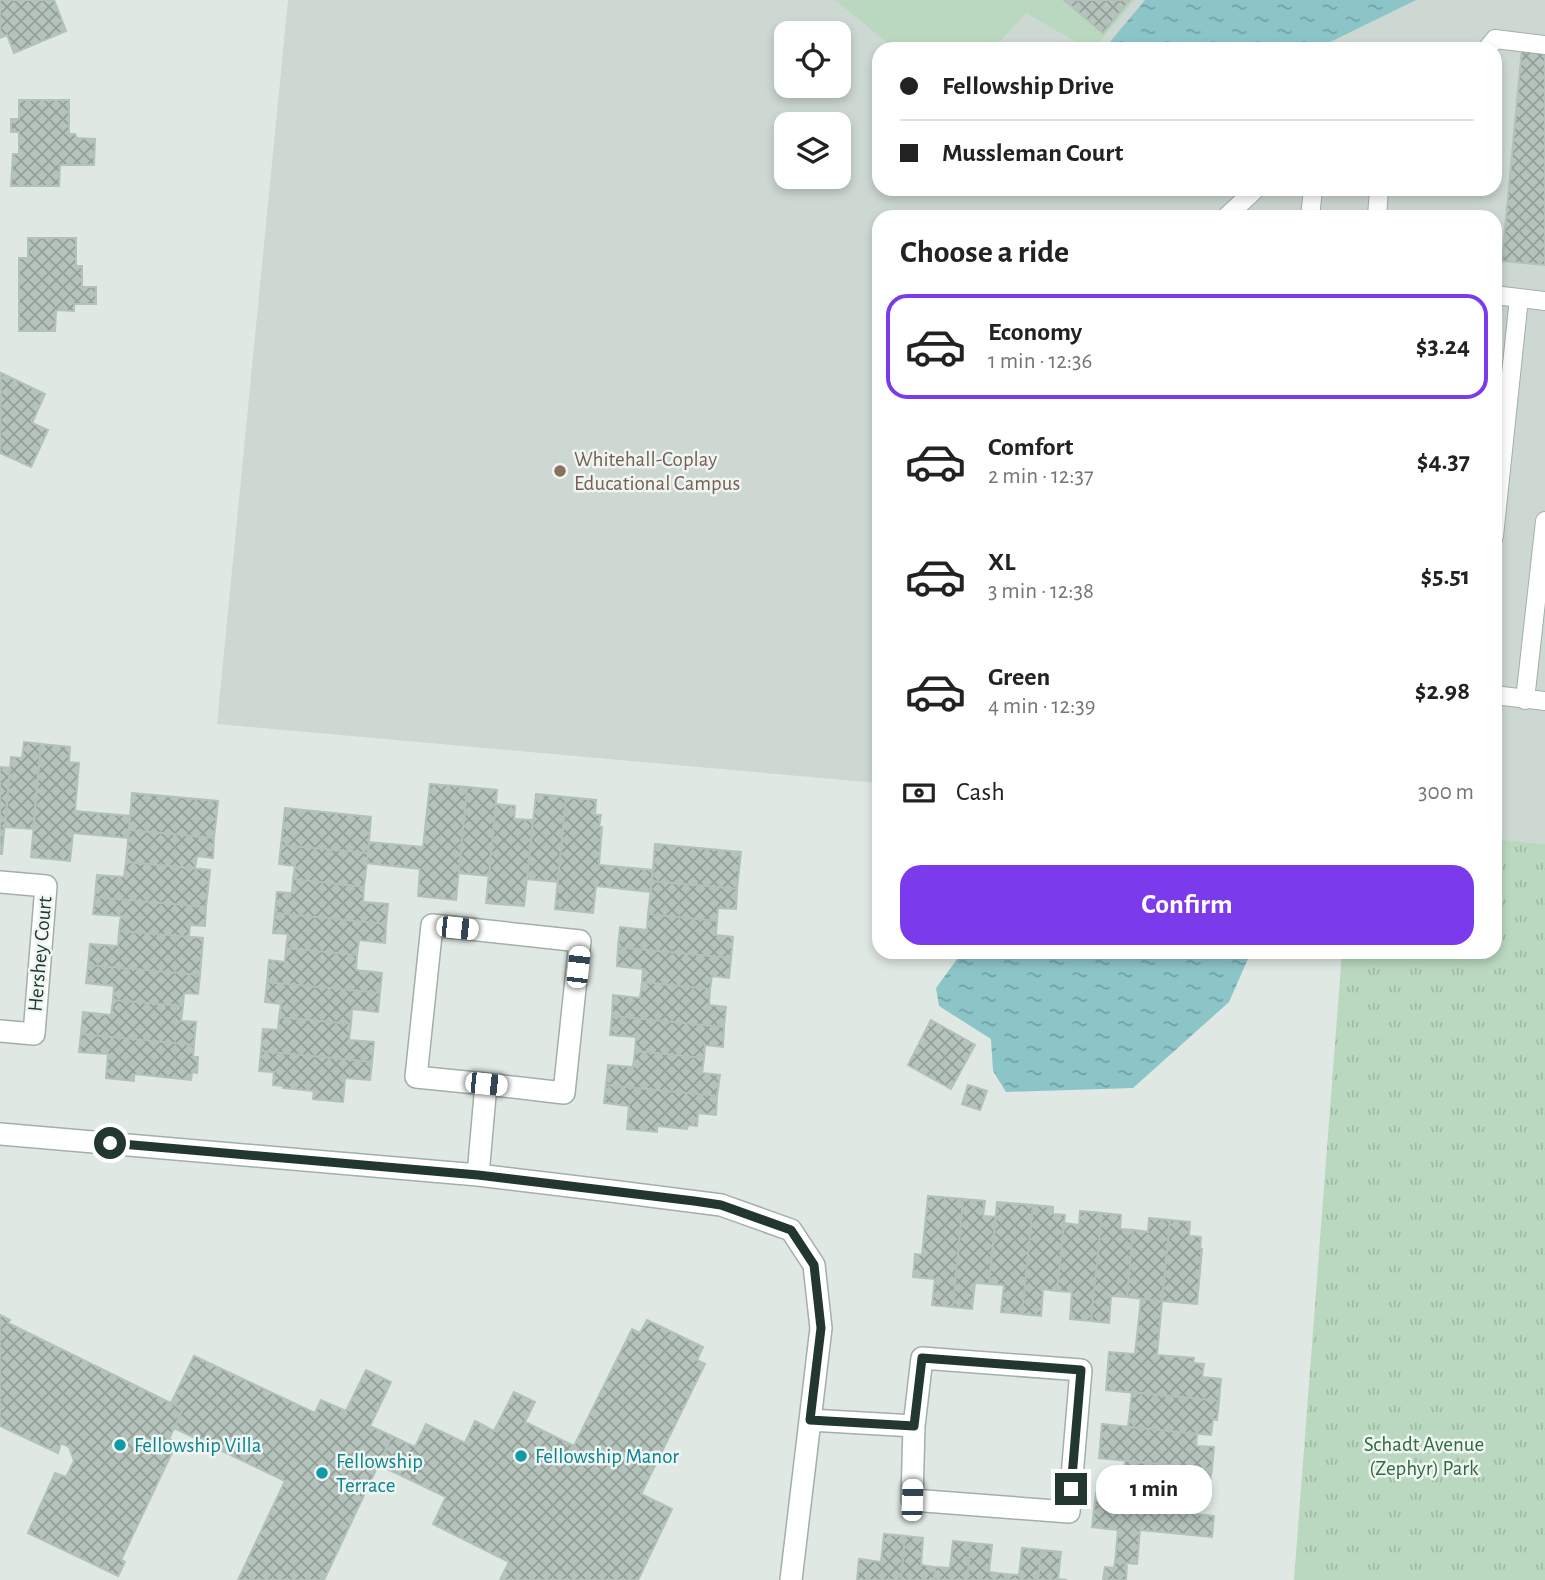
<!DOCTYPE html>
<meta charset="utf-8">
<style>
:root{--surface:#fff;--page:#f6f6f6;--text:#222;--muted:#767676;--line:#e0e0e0;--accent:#7c3aed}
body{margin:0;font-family:"Alegreya Sans",sans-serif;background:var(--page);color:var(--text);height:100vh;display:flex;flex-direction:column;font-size:26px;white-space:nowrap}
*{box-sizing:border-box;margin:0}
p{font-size:23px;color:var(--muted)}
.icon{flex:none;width:38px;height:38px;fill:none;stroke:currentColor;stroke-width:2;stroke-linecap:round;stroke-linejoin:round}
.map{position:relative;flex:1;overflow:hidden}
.sheet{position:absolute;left:872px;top:210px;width:630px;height:749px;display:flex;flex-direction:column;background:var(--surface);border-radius:21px;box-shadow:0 4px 10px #0003}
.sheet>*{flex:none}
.guide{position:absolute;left:872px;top:42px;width:630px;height:154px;border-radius:21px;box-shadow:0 4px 10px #0003;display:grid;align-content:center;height:154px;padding:0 28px;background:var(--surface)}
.buttons{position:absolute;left:774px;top:21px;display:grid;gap:14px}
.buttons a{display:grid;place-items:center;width:77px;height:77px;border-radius:14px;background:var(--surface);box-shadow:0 4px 10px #0003;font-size:35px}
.end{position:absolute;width:32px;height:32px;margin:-16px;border:9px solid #22372f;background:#fff;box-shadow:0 0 0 4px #fff}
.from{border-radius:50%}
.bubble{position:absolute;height:49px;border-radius:21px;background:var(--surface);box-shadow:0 4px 10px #0003;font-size:23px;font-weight:600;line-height:49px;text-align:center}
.car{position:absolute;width:21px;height:42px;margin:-21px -10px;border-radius:9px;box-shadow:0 0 5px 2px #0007;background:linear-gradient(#fff 24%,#345 0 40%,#fff 0 76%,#345 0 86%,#fff 0)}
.guide b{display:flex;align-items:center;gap:24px;height:66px;font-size:26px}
.guide b+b{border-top:2px solid var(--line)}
.guide i{width:18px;height:18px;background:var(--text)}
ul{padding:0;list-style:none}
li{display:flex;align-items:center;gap:21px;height:105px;margin:0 14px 10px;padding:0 14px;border:4px solid transparent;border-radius:21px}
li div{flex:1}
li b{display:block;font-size:26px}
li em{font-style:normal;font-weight:600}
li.on{border-color:var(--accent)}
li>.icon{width:63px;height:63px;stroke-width:1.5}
h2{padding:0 28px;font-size:32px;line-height:84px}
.pay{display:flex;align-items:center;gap:18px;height:77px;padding:0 28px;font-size:26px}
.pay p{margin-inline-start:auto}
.button{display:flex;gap:14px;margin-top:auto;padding:14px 28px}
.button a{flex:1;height:80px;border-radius:21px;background:var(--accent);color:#fff;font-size:28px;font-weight:600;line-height:80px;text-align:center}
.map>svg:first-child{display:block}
.built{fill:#cdd8d2;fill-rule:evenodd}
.grass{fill:#bad8bf}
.park{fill:url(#park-tufts)}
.water{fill:url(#water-ripples)}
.building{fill:url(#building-cross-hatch);stroke:#b2c1ba;stroke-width:2}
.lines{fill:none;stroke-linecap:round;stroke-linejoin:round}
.service-casing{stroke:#a3afa9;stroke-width:20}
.minor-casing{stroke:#a3afa9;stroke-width:24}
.service{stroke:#fff;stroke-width:18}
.minor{stroke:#fff;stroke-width:21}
.route{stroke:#22372f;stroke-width:9}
.education-dot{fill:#8d6e63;stroke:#eff6f2;stroke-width:2.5}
.culture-dot{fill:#0f9aa8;stroke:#eff6f2;stroke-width:2.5}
.labels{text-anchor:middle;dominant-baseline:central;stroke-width:5;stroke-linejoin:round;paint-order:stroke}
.education-label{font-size:21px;fill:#785e54;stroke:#eff6f2;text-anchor:start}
.street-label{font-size:21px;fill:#22372f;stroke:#eff6f2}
.park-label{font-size:21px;fill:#316941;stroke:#eff6f2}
.culture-label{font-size:21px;fill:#0d838f;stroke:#eff6f2;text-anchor:start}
</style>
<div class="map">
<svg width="1545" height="1580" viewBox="0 0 1545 1580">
<defs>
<pattern id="park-tufts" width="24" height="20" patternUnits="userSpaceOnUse" patternTransform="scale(1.75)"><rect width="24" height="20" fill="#bad8bf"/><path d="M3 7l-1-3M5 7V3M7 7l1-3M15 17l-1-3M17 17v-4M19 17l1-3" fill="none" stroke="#a0baa4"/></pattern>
<pattern id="water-ripples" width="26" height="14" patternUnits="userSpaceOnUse" patternTransform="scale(1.75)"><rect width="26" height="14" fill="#8cc5c8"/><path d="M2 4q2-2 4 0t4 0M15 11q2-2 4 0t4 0" fill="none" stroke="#72a1a3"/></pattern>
<pattern id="building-cross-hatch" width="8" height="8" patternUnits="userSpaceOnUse" patternTransform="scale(1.75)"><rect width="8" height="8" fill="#b5c3bc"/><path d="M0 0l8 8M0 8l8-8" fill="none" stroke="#939f99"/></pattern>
</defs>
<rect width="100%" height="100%" fill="#dfe8e3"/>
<!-- built -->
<path class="built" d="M288 0H1545V844L1495 839 1494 217H878V783L217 724ZM786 33H838V86H786ZM878 49H1494V189H878ZM786 124H838V177H786Z"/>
<!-- grass -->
<path class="grass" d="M835 0H1135L1093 49H1088L1026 13 993 49H895Z"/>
<!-- park -->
<path class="park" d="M1495 839 1545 844V1580H1294L1342 952H1494Z"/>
<!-- water -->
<path class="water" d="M1145 0H1416L1316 49H1104Z
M966 952H1251L1229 1002 1133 1088 1006 1092 993 1071 991 1039 939 1006 936 988 960 955Z"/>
<!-- building -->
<path class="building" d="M0 0H54L66 31 14 53 7 35 0 38Z
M1064 0H1130L1103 33Z
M1522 49 1545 52V265L1502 261Z
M19 100H69V134H75L77 138 95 139 94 165H60L59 186H11L13 154H19V132H11V119H19Z
M28 238H76V266H82V287H96V304H74V311L56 310 55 331H19V258H28Z
M1 373 45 394 32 423 48 430 31 467 0 453Z
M24 742 41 744 33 829 5 827 11 757 22 758Z
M41 744 70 747 69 762 79 763 75 811 130 816 128 838 73 833 70 861 31 857Z
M0 767 10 768 2 854H0Z
M430 784 467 787 456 900 418 896 420 869 367 863 369 842 423 847Z
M467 787 497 790 489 876 459 873Z
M132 793 218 801 214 838 129 830Z
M536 794 566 797 558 882 527 879Z
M566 797 596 800 595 815H601L599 827H602L599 865 653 870 650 892 596 886 593 913 555 909Z
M496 804 515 806 514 819 533 820 524 906 486 903Z
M285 808 371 817 368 853 281 845Z
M129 830 214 838 213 858 197 856 195 868 126 862Z
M655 844 741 852 737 889 652 881Z
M281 845 368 853 364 887 293 879 295 866 279 864Z
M126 862 210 870 206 907 95 897 97 875 124 877Z
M293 879 364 887 363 902 388 904 386 924 275 913 277 892 292 893Z
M652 881 737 889 736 909 718 908 717 921 648 914Z
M95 897 206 907 205 926 190 925 189 937 119 931 121 916 93 914Z
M275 913 386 924 385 943 359 940 357 955 286 948 288 934 273 933Z
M648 914 717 921 716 935 733 937 731 958 618 947 620 927 647 930Z
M119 931 203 938 200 975 88 965 90 944 118 946Z
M618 947 731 958 729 978 712 976 710 989 642 982 643 969 617 966Z
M286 948 357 955 356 970 382 973 380 993 267 982 269 960 285 962Z
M88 965 200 975 198 994 184 993 183 1006 113 1000 114 986 86 983Z
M267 982 380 993 378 1012 352 1009 351 1024 279 1017 281 1004 265 1002Z
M642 982 710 989 709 1005 726 1007 724 1027 612 1016 613 995 640 998Z
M113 1000 183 1006 181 1021 196 1022 194 1045 81 1034 83 1012 111 1015Z
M612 1016 724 1027 723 1047 705 1045 704 1058 635 1051 636 1037 610 1035Z
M279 1017 351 1024 349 1040 374 1042 372 1062 261 1051 263 1029 278 1030Z
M931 1020 975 1045 951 1089 908 1065Z
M81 1034 194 1045 193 1057H198L197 1073 192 1072 191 1080 134 1074V1081L106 1078 108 1054 79 1052Z
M261 1051 372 1062 370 1080 345 1078 343 1102 313 1099 314 1091 283 1088 284 1086 273 1085 274 1072 259 1071Z
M635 1051 704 1058 702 1073 720 1075 717 1096 606 1085 608 1065 633 1067Z
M606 1085 717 1096 716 1115 698 1113 697 1126 688 1125 687 1129 657 1126V1132L627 1129 629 1106 604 1103Z
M968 1085 987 1091 980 1110 962 1104Z
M928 1196 963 1199 953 1307 932 1305 935 1279 913 1277 915 1254 922 1255Z
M963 1199 985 1201 983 1216 996 1217 989 1284 975 1283 972 1309 953 1307Z
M997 1202 1033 1205 1022 1314 1001 1312 1004 1285 989 1284Z
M1033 1205 1053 1207V1214L1065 1215 1057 1291 1043 1289 1041 1316 1022 1314Z
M1080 1211 1102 1213 1091 1321 1070 1319 1072 1292 1057 1291 1064 1223 1079 1225Z
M1102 1213 1121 1215 1120 1229 1133 1230 1127 1297 1111 1296 1109 1323 1091 1321Z
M1149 1218 1170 1220 1162 1301 1127 1297 1133 1230 1148 1232Z
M1170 1220 1190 1222 1189 1236 1201 1237 1200 1249H1202L1197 1304 1162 1301Z
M1141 1299 1162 1301 1157 1355 1194 1358 1193 1363 1204 1364 1202 1377 1221 1379 1219 1401 1106 1390 1109 1352 1135 1354Z
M0 1315 10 1320 8 1323 183 1409 169 1439 177 1442 121 1560 125 1562 118 1576 28 1533 55 1473 66 1477 74 1461 69 1447 61 1443 58 1453 0 1426Z
M647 1320 703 1347 697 1360 705 1364 641 1494 672 1509 638 1580H500L509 1562 433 1524 446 1497 379 1465 392 1436 415 1447 426 1424 465 1443 475 1421 494 1431 514 1392 535 1402 525 1422 574 1446 632 1329 640 1333Z
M194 1356 315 1413 321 1400 346 1411 366 1370 391 1382 370 1426 392 1436 324 1580H238L285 1481 174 1428 183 1409 171 1403Z
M1132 1392 1219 1401 1217 1420 1213 1419 1211 1435 1128 1427Z
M1102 1424 1197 1434 1196 1446 1214 1447 1212 1469 1099 1458Z
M1125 1461 1212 1469 1206 1504 1122 1495Z
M1096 1493 1195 1503 1194 1514 1214 1516 1212 1537 1140 1530 1137 1564 1115 1562 1118 1530 1092 1527Z
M884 1534 905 1536 901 1580H857L859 1559 881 1562Z
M905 1536 923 1538 921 1565 935 1567 934 1580H901Z
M953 1541 971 1543 967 1580H934L935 1567 950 1568Z
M971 1543 992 1545 989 1572 1005 1574 1004 1580H967Z
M1022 1548 1041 1550 1038 1580H1004L1005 1574 1019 1575Z
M1041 1550 1061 1552 1058 1579 1067 1580H1038Z
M1115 1562 1127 1563 1126 1580H1103L1105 1567 1114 1568Z"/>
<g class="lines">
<defs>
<path id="service" d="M1487 49 1495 39 1545 45
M1226 217 1256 189
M1310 217 1313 189
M1377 217 1379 189
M1494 295 1545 301
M1494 536 1519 298
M1494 695 1545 701
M1525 700 1545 521"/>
<path id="minor" d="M0 882 46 886 34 1034 0 1031
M0 1134 478 1175 611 1191 721 1205 791 1230 814 1265 821 1328 791 1580
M478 1175 486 1084 564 1093 580 941 432 925 416 1077 486 1084
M810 1420 914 1426 922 1358 1081 1370 1069 1512 912 1500 914 1426"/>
</defs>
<!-- service casing -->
<use href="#service" class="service-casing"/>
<!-- minor casing -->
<use href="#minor" class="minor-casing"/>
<!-- service -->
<use href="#service" class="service"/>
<!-- minor -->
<use href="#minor" class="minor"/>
</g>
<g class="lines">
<!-- route -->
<path class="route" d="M110 1143 478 1175 694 1201 721 1205 791 1230 814 1265 821 1328 810 1420 914 1426 922 1358 1081 1370 1071 1489"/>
</g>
<!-- markers -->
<circle class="education-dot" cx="560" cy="471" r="7"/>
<g class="culture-dot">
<circle cx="120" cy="1445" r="7"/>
<circle cx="521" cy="1456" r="7"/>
<circle cx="322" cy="1473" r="7"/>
</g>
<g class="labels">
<!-- education labels -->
<g class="education-label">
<text x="574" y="459">Whitehall-Coplay<tspan x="574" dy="24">Educational Campus</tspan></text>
</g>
<!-- street labels -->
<g class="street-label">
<text transform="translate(40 954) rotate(-85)">Hershey Court</text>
</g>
<!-- park labels -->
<g class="park-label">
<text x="1424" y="1444">Schadt Avenue<tspan x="1424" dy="24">(Zephyr) Park</tspan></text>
</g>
<!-- culture labels -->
<g class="culture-label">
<text x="134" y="1445">Fellowship Villa</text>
<text x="535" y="1456">Fellowship Manor</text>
<text x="336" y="1461">Fellowship<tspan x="336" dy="24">Terrace</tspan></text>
</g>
</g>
</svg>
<div class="buttons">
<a><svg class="icon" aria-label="locate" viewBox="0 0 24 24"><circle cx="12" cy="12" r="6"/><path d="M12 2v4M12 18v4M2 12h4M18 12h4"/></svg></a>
<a><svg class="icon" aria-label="layers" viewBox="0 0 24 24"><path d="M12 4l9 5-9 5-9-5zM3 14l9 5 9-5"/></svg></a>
</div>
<i class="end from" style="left:110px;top:1143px"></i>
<i class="end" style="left:1071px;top:1489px"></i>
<div class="bubble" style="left:1096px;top:1465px;width:116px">1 min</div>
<i class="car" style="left:457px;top:928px;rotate:96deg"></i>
<i class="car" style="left:578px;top:967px;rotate:6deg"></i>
<i class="car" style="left:486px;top:1084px;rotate:96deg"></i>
<i class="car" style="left:912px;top:1500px;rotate:2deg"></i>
<div class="guide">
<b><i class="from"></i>Fellowship Drive</b>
<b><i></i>Mussleman Court</b>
</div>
<section class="sheet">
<h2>Choose a ride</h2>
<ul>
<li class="on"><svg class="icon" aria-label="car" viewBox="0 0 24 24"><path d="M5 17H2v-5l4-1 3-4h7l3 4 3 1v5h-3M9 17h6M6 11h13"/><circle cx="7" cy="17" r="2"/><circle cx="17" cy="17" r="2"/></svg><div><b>Economy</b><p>1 min · 12:36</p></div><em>$3.24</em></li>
<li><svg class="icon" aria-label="car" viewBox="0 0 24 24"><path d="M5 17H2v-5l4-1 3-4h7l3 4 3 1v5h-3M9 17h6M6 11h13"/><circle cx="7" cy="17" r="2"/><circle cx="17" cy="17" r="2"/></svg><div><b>Comfort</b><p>2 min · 12:37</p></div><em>$4.37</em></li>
<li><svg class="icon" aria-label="car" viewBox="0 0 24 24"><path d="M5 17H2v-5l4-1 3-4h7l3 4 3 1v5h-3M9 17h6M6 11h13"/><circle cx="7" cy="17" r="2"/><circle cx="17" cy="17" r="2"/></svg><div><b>XL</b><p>3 min · 12:38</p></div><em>$5.51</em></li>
<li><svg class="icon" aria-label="car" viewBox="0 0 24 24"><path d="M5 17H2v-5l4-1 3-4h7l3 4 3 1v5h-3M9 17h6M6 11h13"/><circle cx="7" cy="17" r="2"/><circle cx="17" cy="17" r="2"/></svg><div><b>Green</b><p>4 min · 12:39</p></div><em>$2.98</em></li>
</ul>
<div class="pay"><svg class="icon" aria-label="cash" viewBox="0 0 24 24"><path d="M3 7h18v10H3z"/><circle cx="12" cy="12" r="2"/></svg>Cash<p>300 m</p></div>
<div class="button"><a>Confirm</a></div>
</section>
</div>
